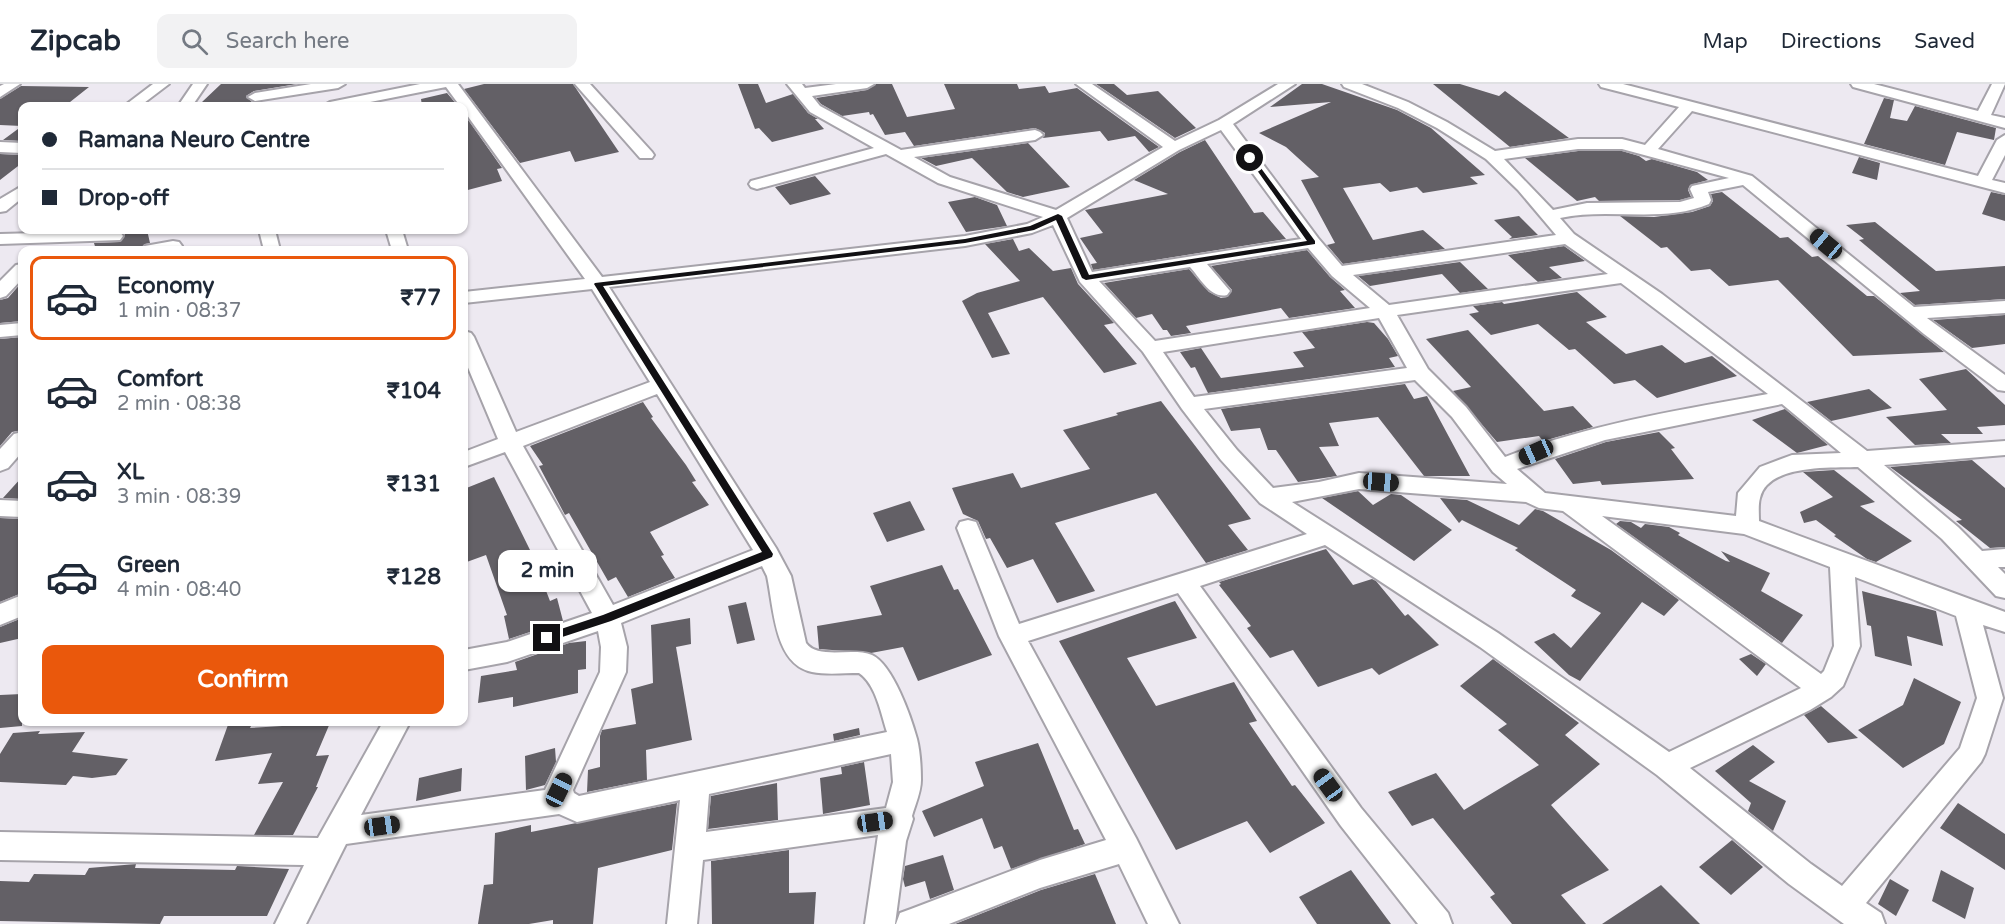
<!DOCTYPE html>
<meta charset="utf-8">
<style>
:root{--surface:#fff;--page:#f2f2f3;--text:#1f2937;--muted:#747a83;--line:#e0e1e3;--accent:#ea580c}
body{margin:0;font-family:"Varela Round",sans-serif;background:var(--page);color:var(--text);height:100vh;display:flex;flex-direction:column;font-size:22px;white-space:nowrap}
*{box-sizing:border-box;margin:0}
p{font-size:20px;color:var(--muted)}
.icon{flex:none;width:33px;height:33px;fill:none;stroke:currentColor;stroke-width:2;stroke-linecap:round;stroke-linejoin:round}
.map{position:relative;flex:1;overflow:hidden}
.panel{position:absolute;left:18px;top:162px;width:450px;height:480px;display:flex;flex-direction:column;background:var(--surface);border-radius:12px;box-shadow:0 2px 4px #0004}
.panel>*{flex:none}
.guide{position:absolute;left:18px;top:18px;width:450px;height:132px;border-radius:12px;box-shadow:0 2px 4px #0004;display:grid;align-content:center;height:132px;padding:0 24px;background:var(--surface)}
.end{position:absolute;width:27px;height:27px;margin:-14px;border:8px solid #111013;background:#fff;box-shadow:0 0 0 3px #fff}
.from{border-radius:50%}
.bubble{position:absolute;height:42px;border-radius:12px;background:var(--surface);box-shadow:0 2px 4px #0004;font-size:20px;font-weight:700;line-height:42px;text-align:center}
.car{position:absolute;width:18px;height:36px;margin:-18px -9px;border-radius:8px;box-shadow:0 0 4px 2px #0007;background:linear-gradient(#222 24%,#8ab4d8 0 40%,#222 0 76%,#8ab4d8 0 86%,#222 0)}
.guide b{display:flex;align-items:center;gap:21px;height:57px;font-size:22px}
.guide b+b{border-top:2px solid var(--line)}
.guide i{width:15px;height:15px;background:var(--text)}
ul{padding:10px 0 0;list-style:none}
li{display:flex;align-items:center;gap:18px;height:84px;margin:0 12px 9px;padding:0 12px;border:3px solid transparent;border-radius:12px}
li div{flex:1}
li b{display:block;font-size:22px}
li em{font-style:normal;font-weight:700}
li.current{border-color:var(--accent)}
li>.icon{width:54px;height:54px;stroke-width:1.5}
.cta{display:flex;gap:12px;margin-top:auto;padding:12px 24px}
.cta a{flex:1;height:69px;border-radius:12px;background:var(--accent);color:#fff;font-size:24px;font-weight:700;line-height:69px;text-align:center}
header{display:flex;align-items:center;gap:36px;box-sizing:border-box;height:84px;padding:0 30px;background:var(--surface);border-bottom:2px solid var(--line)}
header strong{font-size:28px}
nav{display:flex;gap:33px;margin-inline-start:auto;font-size:21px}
.search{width:420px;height:54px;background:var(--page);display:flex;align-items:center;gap:15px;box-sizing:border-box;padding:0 21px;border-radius:12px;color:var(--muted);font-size:22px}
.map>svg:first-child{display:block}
.building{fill:#636066}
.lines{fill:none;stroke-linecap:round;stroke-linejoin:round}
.street-casing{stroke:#a6a3aa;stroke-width:4}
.street{fill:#fff;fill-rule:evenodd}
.route{fill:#111013}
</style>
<header>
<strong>Zipcab</strong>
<div class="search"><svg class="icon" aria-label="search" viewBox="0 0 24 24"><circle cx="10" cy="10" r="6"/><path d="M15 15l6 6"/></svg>Search here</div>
<nav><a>Map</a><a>Directions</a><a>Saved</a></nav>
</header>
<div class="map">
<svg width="2005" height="840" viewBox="0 0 2005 840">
<rect width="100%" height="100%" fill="#ede9f1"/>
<!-- building -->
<path class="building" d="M221 0H297L254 7 246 12 253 19 231 22V18H202Z
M484 0H573L619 68 575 78 570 67 520 79 464 5Z
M738 0H758L766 19 793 10 808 29 818 35H815L824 45 772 58 759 44 755 45Z
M876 0H892L907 33 955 25 944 0H1017L1019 5 1045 2 1049 9 1077 4 1159 63 1149 68 1135 52 1108 57 1100 47 1043 54 1045 49 1035 44 914 62 905 48 885 51 873 30 870 31 869 28 842 32 821 20 816 14 867 6Z
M1096 0H1114L1127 11 1158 7 1196 44 1175 54Z
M1302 0H1322L1397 26 1431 44 1485 91 1470 93 1478 100 1423 109 1417 103 1390 108 1380 99 1343 104 1373 156 1423 146 1445 165 1343 180 1327 161 1335 159 1301 96 1319 93 1286 63 1259 49 1331 18 1270 23Z
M1433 0H1460L1499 12 1505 7 1569 54 1510 63Z
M21 2 89 3 65 22H22V57L3 56 22 42 0 41V15Z
M447 9 458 22H422L421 15Z
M1884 14 1894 16 1890 34 1907 37 1915 22 1996 44 1994 56 1957 48 1945 81 1864 60Z
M464 30 502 84 497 85 502 97 464 107Z
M1205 56 1254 129 1263 128 1286 155 1093 186 1091 180 1097 179 1080 154 1103 149 1085 126 1168 110 1134 96 1180 68Z
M1028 59 1070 103 1023 113 1007 108 972 74 936 82 921 74Z
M1578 67H1622L1639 72 1646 77 1652 75 1697 88 1708 96 1690 101 1688 106 1691 113 1680 116 1599 117 1595 113 1577 117 1525 74Z
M0 70 22 71V79L0 96Z
M1859 73 1880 79 1877 96 1852 89Z
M815 92 831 110 790 121 775 103Z
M1722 108 1780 154 1788 153 1812 173 1818 172 1867 212H1874L1944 268 1853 272 1778 196 1729 202 1710 185 1691 187 1667 163 1661 164 1620 132 1654 133 1692 128 1710 122 1713 117 1711 110Z
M1991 108 2005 111V137L1982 130Z
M975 113 997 121 1007 142 966 148 948 118Z
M1519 132 1538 151 1509 155 1512 153 1494 136Z
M1875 138 1936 187 2005 182V215L1915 221 1900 209 1920 207 1859 156 1864 155 1846 141Z
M147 146 150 159 145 160 140 165 96 166 94 159 120 158 125 150Z
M1013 155 1019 167 1029 164 1053 187 1071 184 1078 200 1114 239 1104 241 1137 280 1104 289 1043 213 988 229 1010 270 992 274 962 217 977 209 1020 197 985 160Z
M1564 162 1585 177 1549 183 1562 194 1538 198 1508 171Z
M1307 166 1330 193 1345 206 1340 207 1355 224 1289 234 1281 224 1186 242 1191 249 1171 252 1167 246H1163L1152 230 1136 234 1104 199 1189 185 1209 208 1221 214 1227 213 1232 206 1211 182Z
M1460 178 1488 205 1460 209 1442 190 1370 202 1358 192Z
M22 198V237L0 239V216L8 214Z
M1577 208 1607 233 1586 238 1626 270 1662 261 1685 279 1712 272 1737 292 1657 314 1635 296 1614 300 1575 265 1569 266 1538 240 1491 251 1469 230 1479 228 1473 222 1502 218 1504 220Z
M2005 231V260L1972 264 1933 236Z
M1367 238 1374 239 1388 255 1398 272 1389 274 1395 283 1208 309 1195 283 1191 284 1180 268 1201 264 1221 294 1304 283 1293 268 1315 264 1302 248Z
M1468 246 1544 327 1573 322 1593 343 1543 357 1539 352 1497 358 1453 307 1471 303 1426 255Z
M22 253V346L12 348 0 362V255Z
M1966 285 2005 321V341L1977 343 1983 350H1941L1951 359 1915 361 1886 333 1947 326 1919 295Z
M1405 300 1414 315 1427 312 1470 392H1424L1378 333 1329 339 1339 362 1319 363 1337 392 1298 398 1276 366H1268L1260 344 1231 347 1221 325Z
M1869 305 1892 324 1831 337 1807 318Z
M1161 317 1251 435 1228 441 1248 466 1206 479 1156 409 1055 439 1095 507 1057 519 1033 475 1007 484 990 454 986 455 978 437 963 430 952 404 1013 389 1021 404 1090 385 1063 346 1118 331 1116 329Z
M643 318 653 333 651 334 686 381 696 397 692 398 709 421 650 448 664 471 661 472 675 494 628 513 616 493 608 497 569 429 565 431 539 382 543 381 530 362Z
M1785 325 1828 361 1797 369 1752 336Z
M1659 348 1675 364 1671 365 1694 395 1602 401 1600 397 1573 400 1555 375 1606 358Z
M1972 376 2005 404V463L1990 464 1956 437 1962 436 1890 383Z
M1834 386 1875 418 1860 422 1912 457 1876 478 1867 475 1834 452 1836 451 1816 436 1804 439 1800 428 1833 413 1803 388Z
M22 393V415L3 414Z
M494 393 531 468 550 517 557 514 563 537 509 555 504 532 507 531 486 471 464 479V405Z
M1358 407 1373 421 1391 410 1401 411 1452 446 1414 477 1322 414Z
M1440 414 1467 416 1519 441 1535 425 1543 427 1611 466 1679 516 1664 532 1642 518 1580 597 1569 591 1534 558 1554 549 1571 564 1601 529 1571 512 1576 506 1515 466 1518 464 1462 436 1459 439Z
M910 417 925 446 887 458 873 429Z
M0 434 22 435V509L0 518Z
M1620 437 1631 438 1641 444 1645 440 1669 443 1680 449 1678 451 1726 477 1730 478 1721 467 1770 489 1761 507 1803 531 1782 559 1616 440Z
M1326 465 1353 501 1372 495 1376 497 1405 532 1408 530 1439 561 1379 591 1372 584 1318 603 1293 566 1270 574 1247 544 1251 542 1219 501 1221 500 1219 498Z
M942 481 954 506 958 505 992 571 918 597 903 563 871 569 819 565 817 542 882 531 870 502Z
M1862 507 1936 527 1943 562 1907 552 1912 582 1875 572 1871 542 1867 541Z
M1175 517 1197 554 1127 574 1156 622 1234 598 1257 637 1249 639 1292 702 1295 701 1325 739 1270 769 1247 737 1176 766 1059 557Z
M746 518 755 556 737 560 728 522Z
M22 534V554L0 559V543Z
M690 534 691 560 676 563 692 656 646 666 647 696 587 708 588 686 600 683V652L602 646 636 640 631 605 653 599 651 541Z
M586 557V585L578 586V609L513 623V613L478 619 481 592 517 586 515 578 569 559Z
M1751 570 1766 580 1757 592 1739 575Z
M1493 575 1579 639 1565 651 1600 680 1551 721 1609 786 1561 811 1586 840H1512L1490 813 1495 810 1433 734 1412 742 1388 708 1436 689 1464 726 1539 681 1498 646 1507 640 1460 602Z
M1914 594 1961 618 1944 660 1903 684 1858 646 1903 621Z
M22 610V642L0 644V611Z
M1821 622 1858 654 1828 659 1804 631Z
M229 638H253L250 644 330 639 316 672 329 671 316 703H318L293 751H254L283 698 258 700 272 669 215 677Z
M859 644 860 651 834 657 833 650Z
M40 647 38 650 85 648 72 668 128 675 116 691 92 694 73 692 66 701 0 698V670L13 649Z
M1038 659 1074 746 1078 745 1085 760 1011 785 1002 762 994 765 982 734 934 753 922 727 984 702 975 678Z
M1753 661 1775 678 1749 697 1786 717 1773 747 1748 727 1751 719 1715 687Z
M555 664 556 678 545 701 526 706 525 672Z
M864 678 870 721 823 730 820 694 842 690 841 683Z
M462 684 461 707 416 717 419 694Z
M777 699 778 736 708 745 711 712Z
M677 719 672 766 598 784 593 840H553V836L529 840H478L484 801 493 800 495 749 531 741V748Z
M1958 719 2005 750V786L1940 744Z
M1732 756 1763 783 1731 811 1699 783Z
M789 766V809L816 808 814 840H712L711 777Z
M943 771 954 806 930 815 925 797 905 803 903 795 905 782Z
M136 780 135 784 235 786 237 782 289 785 267 832H164L160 840 0 837V797L29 798 34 790 85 791 89 784Z
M1351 786 1391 840H1317L1299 813Z
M1941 786 1974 804 1965 835 1932 817Z
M1095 790 1116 840H955L1041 806Z
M1890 795 1909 806 1896 832 1878 820Z
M1661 801 1700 840H1602Z"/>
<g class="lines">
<defs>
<path id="street" d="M4 0H20L0 13V2Z
M153 0H169L140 22H124Z
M193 0H207L192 22H178Z
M311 0H345L338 4 255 17 248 13 255 9Z
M420 0H458L602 193 965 152 1027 140 1043 133 938 99 886 70 757 105 751 103 749 100 751 97 874 64 810 28 787 0H802L805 4 836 0H874L867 4 812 12 820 22 901 66 1035 46 1040 48 1043 51 1035 56 914 73 950 93 1056 126 1163 63 1076 0H1092L1175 57 1219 36 1278 0H1295L1233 40 1318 154 1342 182 1556 151 1518 106 1486 75 1437 44 1398 24 1344 3 1342 0H1362L1408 18 1447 38 1495 67 1578 55H1622L1645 61 1679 23 1601 3 1599 0H1623L1978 92 1997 56 2005 51V71L1992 96 2005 99V109L1692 27 1658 65 1752 92 1914 223 2005 217V229L1927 234 2005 291V307L1998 306 1924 250 1743 101 1708 108 1711 116 1709 120C1662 140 1609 123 1560 134L1574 150 1662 210 1867 367 2005 357V371L1884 381 1958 443 1982 467 2005 465V483H1998L2005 490V514L1996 512 1942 455 1858 383C1832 384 1767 380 1760 414 1758 421 1759 430 1759 437L2005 528V548L1983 541 2003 614 1985 670 1981 678 1866 819 1881 829 1885 840H1844L1789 800 1657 691 1480 563 1325 461 1200 502 1361 724 1448 829 1452 840H1418L1341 742 1178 509 1028 557 1136 754 1179 840H1148L1119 780 1040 804 949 840H896L900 829 911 825 1040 776 1106 756 999 552 957 444 960 438 968 436 976 438 1019 540 1307 450 1260 419 1221 376 1182 325 1143 268 1080 198 1053 141 1032 149 965 162 609 203 776 464 791 492 806 559C818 576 853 563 872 571 893 581 911 633 917 655 920 667 921 684 921 696 921 708 915 721 912 732L913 735 906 757 895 840H865L878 751 703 776 697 840H667L680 716 577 738 559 730 346 760 306 840H275L304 781 0 776V748L318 754 383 638H410L361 731 545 706 600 588 601 563 598 547 507 578 464 586V566L507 558 592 529 505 368 464 383V368L498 355 464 274V247L471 249 474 253 516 348 650 298 592 205 464 219V208L585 195 464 27V22H460L446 3 350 22H323L330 18ZM1221 46 1301 155 1092 188 1067 134 1179 66ZM1578 65H1622L1729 94 1692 102 1690 105 1694 114 1680 118 1587 119 1553 126 1504 75ZM1565 160 1608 190 1389 221 1353 191ZM1308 164 1332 192 1370 224 1155 257 1099 197 1190 183C1200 194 1211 215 1227 211L1230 207 1207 180ZM1621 199 1768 310C1679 326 1590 340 1505 373L1466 323 1428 285 1397 231ZM1379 234 1407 284 1194 313 1163 268ZM1415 296 1452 333 1493 388 1507 400 1359 389 1319 398 1273 404 1237 366 1204 325ZM657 310 753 466 613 521 523 362ZM1782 320 1841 369 1792 371 1760 383 1738 409 1736 432 1545 409 1517 385 1605 356ZM1359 405 1526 418 1539 424 1563 427 1801 604 1669 668 1498 549 1292 418ZM1602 432 1744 450 1830 483 1834 562 1824 587 1821 590ZM762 482 767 492C774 524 774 580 812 588 826 591 844 589 859 589 876 600 881 630 887 648L579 712 574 709 573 706 626 588 627 563 621 539ZM1855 493 1956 532 1977 614 1960 664 1842 802 1811 780 1690 684 1810 626 1831 613 1843 602 1860 562ZM891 670 893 698 886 724 706 748 709 710Z
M575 0H590L652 68 654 71 652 74H640Z
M1851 0H1874L1978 27 1992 0H2005L1991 31 2005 34V44L1853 3Z
M0 58 22 59V69L0 68Z
M22 102V114L6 127 0 128V115Z
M259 146H275L280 166H264Z
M386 146H402L408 166H392Z
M114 147 120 148 123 152 120 156 0 160V150Z
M173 157 179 158 182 162 179 166H142L145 162Z
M22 180V195L6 212 0 214V197L16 181Z
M22 239V251L0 253V241Z
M22 348V368L8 384 0 387V365L14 350Z
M0 416 22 417V433L0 432Z
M22 511V532L0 541V520Z"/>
</defs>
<!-- street casing -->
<use href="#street" class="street-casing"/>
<!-- street -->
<use href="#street" class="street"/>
</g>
<!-- route -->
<path class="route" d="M1247 72H1252L1315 157V160L1086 196 1082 194 1056 136 1034 146 965 159 603 202 773 470 772 473 611 537 547 558 543 557V551L603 531 762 468 594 200 595 199 965 155 1030 142 1058 130 1062 132 1089 191 1307 157Z"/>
</svg>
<i class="end from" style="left:1250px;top:74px"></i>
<i class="end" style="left:547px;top:554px"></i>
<div class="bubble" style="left:498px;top:466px;width:99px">2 min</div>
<i class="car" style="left:1826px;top:160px;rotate:310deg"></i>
<i class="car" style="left:1536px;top:368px;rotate:246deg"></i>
<i class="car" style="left:1381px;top:398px;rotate:94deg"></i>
<i class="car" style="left:1328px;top:701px;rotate:324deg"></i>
<i class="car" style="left:559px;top:706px;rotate:26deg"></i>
<i class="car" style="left:875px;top:738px;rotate:82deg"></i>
<i class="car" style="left:382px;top:742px;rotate:82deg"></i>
<div class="guide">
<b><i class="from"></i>Ramana Neuro Centre</b>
<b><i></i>Drop-off</b>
</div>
<section class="panel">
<ul>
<li class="current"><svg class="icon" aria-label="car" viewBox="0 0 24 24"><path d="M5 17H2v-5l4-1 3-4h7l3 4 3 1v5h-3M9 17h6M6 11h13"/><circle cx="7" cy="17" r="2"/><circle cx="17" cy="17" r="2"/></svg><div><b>Economy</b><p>1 min · 08:37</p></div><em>₹77</em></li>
<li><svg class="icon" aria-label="car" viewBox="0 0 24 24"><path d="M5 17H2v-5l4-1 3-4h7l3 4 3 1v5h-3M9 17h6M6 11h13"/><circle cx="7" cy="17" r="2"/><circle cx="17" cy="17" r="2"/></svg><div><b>Comfort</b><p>2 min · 08:38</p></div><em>₹104</em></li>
<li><svg class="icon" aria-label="car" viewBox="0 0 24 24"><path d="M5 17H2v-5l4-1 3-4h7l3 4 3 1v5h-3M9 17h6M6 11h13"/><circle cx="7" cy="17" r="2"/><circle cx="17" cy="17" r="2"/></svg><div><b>XL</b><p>3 min · 08:39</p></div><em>₹131</em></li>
<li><svg class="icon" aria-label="car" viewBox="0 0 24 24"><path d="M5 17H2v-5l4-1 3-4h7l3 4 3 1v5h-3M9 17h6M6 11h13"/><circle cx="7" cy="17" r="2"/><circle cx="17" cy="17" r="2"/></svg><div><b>Green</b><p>4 min · 08:40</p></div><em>₹128</em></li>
</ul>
<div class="cta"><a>Confirm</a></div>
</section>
</div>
